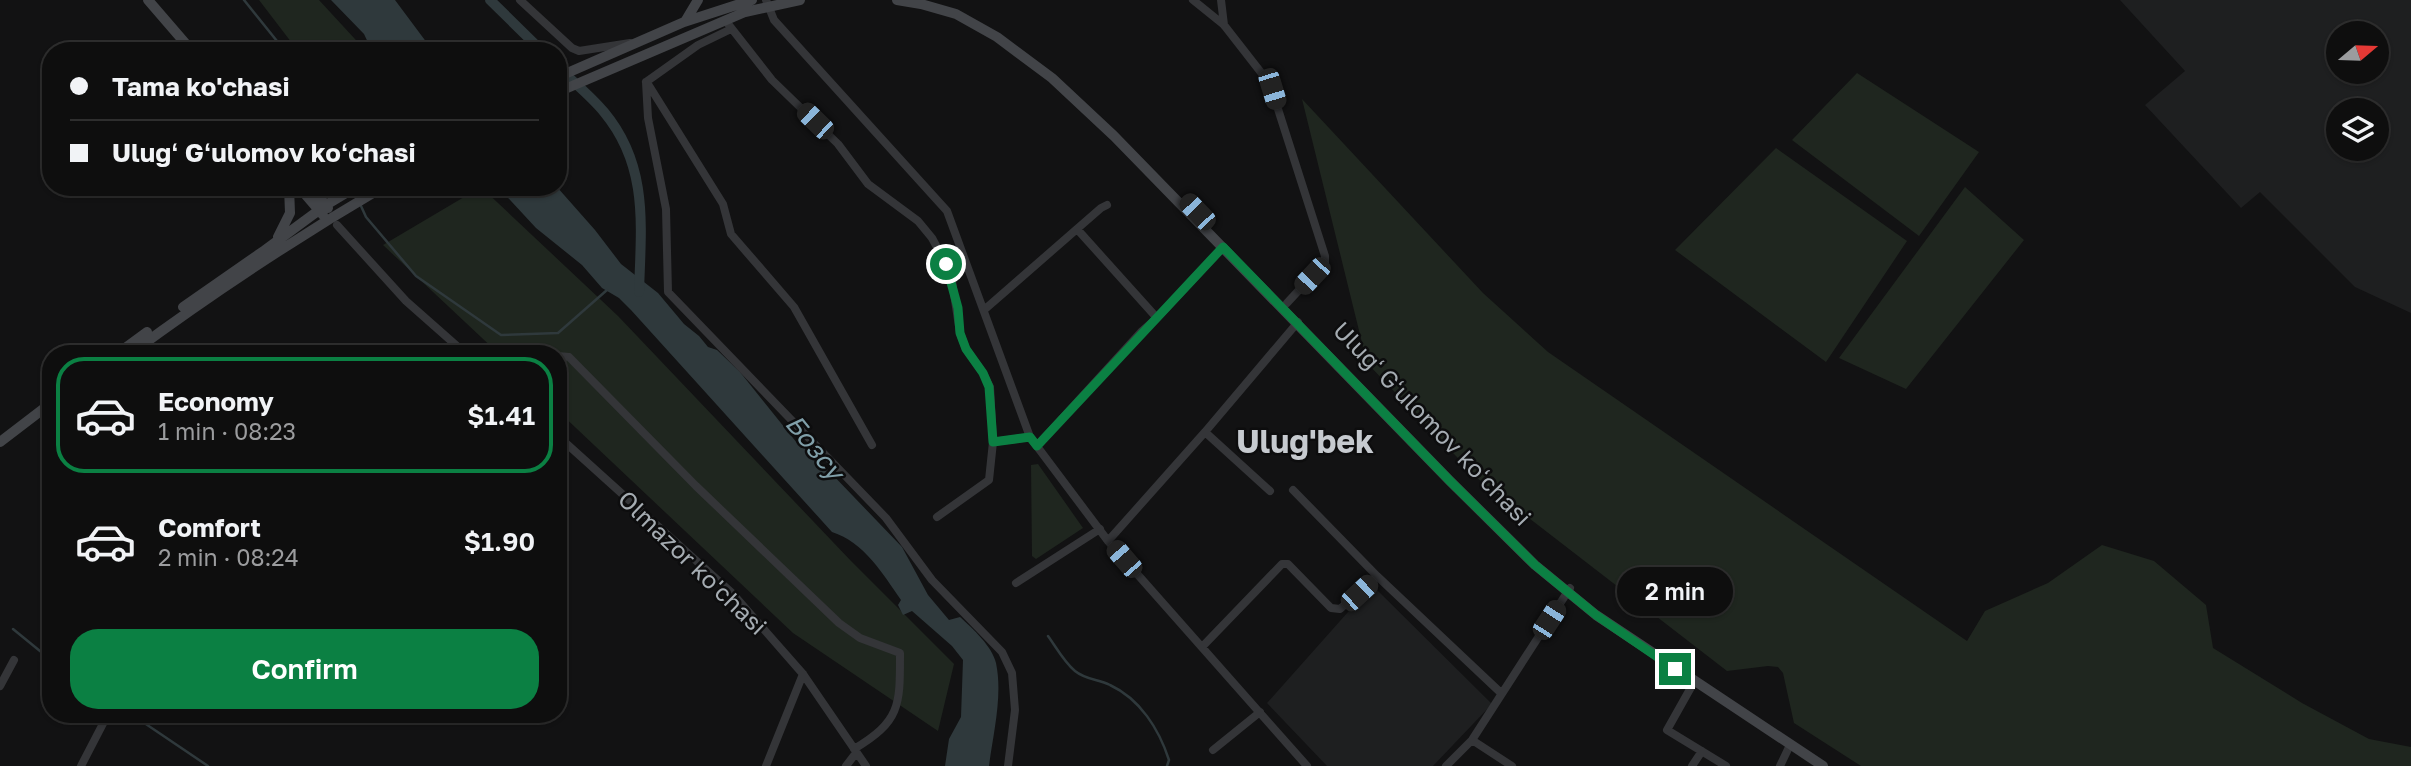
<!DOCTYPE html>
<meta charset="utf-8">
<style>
:root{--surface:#0e0e0e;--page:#1c1c1c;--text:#f1f3f6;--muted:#9b9c9e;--line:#2e2e2e;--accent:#0b8043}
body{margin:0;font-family:"Golos Text",sans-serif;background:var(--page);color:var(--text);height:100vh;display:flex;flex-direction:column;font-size:26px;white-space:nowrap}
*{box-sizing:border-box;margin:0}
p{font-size:23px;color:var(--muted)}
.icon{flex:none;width:38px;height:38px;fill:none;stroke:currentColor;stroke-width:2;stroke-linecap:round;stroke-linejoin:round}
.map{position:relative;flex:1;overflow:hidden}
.panel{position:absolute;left:42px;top:345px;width:525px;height:378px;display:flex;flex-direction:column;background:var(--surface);border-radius:28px;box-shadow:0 2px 5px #0004,0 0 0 2px var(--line)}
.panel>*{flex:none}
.guide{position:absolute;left:42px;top:42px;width:525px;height:154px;border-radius:28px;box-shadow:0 2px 5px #0004,0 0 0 2px var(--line);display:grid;align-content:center;height:154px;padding:0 28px;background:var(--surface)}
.needle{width:46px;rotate:71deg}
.controls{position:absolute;left:2326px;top:21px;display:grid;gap:14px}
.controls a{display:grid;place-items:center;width:63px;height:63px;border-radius:50%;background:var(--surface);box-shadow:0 2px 5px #0004,0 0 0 2px var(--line);font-size:35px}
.end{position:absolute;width:32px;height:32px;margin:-16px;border:9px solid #0b8043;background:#fff;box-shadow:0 0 0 4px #fff}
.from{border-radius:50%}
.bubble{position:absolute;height:49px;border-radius:24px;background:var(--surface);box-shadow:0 2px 5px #0004,0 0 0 2px var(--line);font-size:23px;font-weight:600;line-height:49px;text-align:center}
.car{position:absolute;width:21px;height:42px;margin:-21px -10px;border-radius:9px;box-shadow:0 0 5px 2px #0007;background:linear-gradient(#222 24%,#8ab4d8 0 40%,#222 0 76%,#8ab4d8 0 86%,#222 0)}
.guide b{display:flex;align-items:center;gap:24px;height:66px;font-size:26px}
.guide b+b{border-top:2px solid var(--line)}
.guide i{width:18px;height:18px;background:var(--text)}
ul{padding:12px 0 0;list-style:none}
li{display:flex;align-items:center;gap:21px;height:116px;margin:0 14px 10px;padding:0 14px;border:4px solid transparent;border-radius:28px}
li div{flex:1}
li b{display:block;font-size:26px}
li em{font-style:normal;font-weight:600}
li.selected{border-color:var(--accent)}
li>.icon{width:63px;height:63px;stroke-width:1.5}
.primary-button{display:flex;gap:14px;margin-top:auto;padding:14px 28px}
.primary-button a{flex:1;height:80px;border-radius:28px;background:var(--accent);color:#fff;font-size:28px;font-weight:600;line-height:80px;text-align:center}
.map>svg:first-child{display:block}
.built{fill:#1e1f20;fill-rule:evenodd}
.green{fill:#1f261f}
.water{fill:#2f393c}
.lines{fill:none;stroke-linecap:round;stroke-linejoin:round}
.stream{stroke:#2f393c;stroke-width:2.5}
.canal{stroke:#2f393c;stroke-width:10}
.minor{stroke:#343538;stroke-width:8}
.secondary{stroke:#424448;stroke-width:10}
.route{stroke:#0b8043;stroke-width:9}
.labels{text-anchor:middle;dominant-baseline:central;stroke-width:5;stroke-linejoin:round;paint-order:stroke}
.street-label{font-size:24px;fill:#a5acb2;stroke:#0d0d0e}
.water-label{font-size:26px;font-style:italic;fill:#809fa9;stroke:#0d0d0e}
.district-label{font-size:32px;font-weight:bold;fill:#c6cacf;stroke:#0d0d0e}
</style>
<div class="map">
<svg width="2411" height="766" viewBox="0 0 2411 766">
<rect width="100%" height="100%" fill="#121213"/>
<!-- built -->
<path class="built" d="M2120 0H2411V313L2355 287 2260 192 2241 208 2145 105 2185 71ZM2338 33H2376V72H2338ZM2338 110H2376V149H2338Z
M1372 585 1492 704 1433 766H1327L1267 703Z"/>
<!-- green -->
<path class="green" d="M259 0H319L366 51H298Z
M1857 73 1979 152 1919 236 1792 140Z
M1302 99 1483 293 1548 352 1967 641 1985 611 2048 583 2102 545 2154 561 2206 605 2213 648 2302 703 2369 739 2411 747V766H1861L1794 723 1783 673 1778 667 1768 666 1727 671 1477 478 1367 363Z
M1776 148 1907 241 1826 362 1675 250Z
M481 187 618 316 851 561 954 664 938 731 793 633 558 411V354L498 353 383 245Z
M1965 187 2024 240 1906 389 1839 358Z
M1038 464 1083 528 1036 559 1032 556 1031 465Z"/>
<!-- water -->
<path class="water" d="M331 0H395L433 51H372L364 34Z
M498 187H557L595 230 621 264 658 293 684 324 699 336 708 347 717 350 740 372 801 448 805 446 902 547 928 595 949 620 960 617C973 629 992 646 996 663 1003 696 993 734 989 766H945L949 739 961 717 963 660 952 646 912 611 903 615 898 605 901 600C883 574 864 542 832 532L631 310 619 298 602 288 582 265 536 228Z"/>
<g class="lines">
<!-- stream -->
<path class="stream" d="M244 0 285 51
M361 206 366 217 416 276 501 335 558 333 607 290
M13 629 51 660
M1048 636C1056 647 1064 662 1075 671 1086 680 1098 679 1110 685 1140 699 1159 729 1169 760L1167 766
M131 714 208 766"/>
<!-- canal -->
<path class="canal" d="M490 0 542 51
M558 67C573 82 591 96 604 112 649 166 641 226 639 292"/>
<!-- minor -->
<path class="minor" d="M520 0 572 48 579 51 630 43
M766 0 774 20 947 211 1030 437 1108 541 1307 766
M1193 0 1224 25 1270 84 1325 256V262L1287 303
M1221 0 1224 25
M725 20 772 80 838 144 868 184 918 221 932 238 946 264 952 281 960 333 966 349 983 373 990 387 993 442 989 480 937 517
M646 82 648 118 666 209 668 292 886 518 932 580 1002 652 1012 673 1015 710 1008 766
M646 82 698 45 731 29
M648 84 723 204 731 234 794 307 872 445
M337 225 406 301 466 354
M1077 229 1157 318
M984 310 1101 208 1107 205
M558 356 569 357 696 486 839 623 860 638 900 653C900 705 901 721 854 749
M1205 432 1270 491
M558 436 732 593 803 674 866 766
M993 442 1030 437
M1037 446 1142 331 1157 318 1223 247
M1293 490 1377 576 1501 693
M1108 541 1205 432 1298 322
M1016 583 1100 529
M1202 647 1282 564H1288L1331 608 1340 609 1377 576
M1694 682 1667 730 1726 766
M0 686 14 660
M1472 740 1512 766
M1213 750 1260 712
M81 766 108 714
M766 766 803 674
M846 766 856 753
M1446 766 1472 740 1570 588
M1692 766 1702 751
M1780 766 1790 745"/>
<!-- secondary -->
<path class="secondary" d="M148 0 192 51
M897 0 921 4 956 14 997 37 1052 78 1114 136 1450 481 1535 565 1596 615 1823 766
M686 20 698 0
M558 77 684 22 752 0
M558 92 745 12 800 0
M299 187 323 215
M311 187 328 208
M278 237 290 213 289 187
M183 307 265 250 326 205 356 187
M117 354 147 332
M130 354C211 294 296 238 383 187
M0 442 51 403"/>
</g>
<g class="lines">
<!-- route -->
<path class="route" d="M946 264 958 308 960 333 966 349 983 373 989 387 993 442 1030 437 1037 446 1223 247 1450 481 1535 565 1596 615 1675 669"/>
</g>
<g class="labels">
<!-- street labels -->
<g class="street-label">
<text transform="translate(1433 423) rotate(46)">Ulugʻ Gʻulomov koʻchasi</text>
<text transform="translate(693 562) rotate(44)">Olmazor ko'chasi</text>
</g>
<!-- water labels -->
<g class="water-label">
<text transform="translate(815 447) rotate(51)">Бозсу</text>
</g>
<!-- district labels -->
<g class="district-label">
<text x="1305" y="441">Ulug'bek</text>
</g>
</g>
</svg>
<div class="controls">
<a><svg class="needle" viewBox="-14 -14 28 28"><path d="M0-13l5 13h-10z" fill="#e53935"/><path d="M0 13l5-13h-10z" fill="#9b9c9e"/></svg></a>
<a><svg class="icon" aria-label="layers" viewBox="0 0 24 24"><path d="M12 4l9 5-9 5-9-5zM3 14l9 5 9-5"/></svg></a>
</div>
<i class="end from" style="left:946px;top:264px"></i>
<i class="end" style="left:1675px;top:669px"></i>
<div class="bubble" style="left:1617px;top:567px;width:116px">2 min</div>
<i class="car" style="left:1272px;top:89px;rotate:163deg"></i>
<i class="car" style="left:815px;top:121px;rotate:314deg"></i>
<i class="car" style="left:1197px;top:212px;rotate:316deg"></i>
<i class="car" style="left:1312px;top:276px;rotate:223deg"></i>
<i class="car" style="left:1124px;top:559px;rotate:319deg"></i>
<i class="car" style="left:1359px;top:593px;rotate:47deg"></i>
<i class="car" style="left:1549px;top:620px;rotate:33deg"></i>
<div class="guide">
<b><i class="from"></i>Tama ko'chasi</b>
<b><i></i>Ulugʻ Gʻulomov koʻchasi</b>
</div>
<section class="panel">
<ul>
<li class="selected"><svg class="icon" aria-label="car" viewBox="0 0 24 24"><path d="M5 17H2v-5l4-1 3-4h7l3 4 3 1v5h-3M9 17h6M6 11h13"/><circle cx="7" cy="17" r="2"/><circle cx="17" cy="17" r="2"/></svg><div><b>Economy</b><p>1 min · 08:23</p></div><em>$1.41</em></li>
<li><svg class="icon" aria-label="car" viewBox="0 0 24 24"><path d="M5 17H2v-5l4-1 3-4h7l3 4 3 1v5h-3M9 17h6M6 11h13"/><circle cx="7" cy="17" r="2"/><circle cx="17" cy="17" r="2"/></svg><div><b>Comfort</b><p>2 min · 08:24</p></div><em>$1.90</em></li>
</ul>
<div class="primary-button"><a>Confirm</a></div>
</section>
</div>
